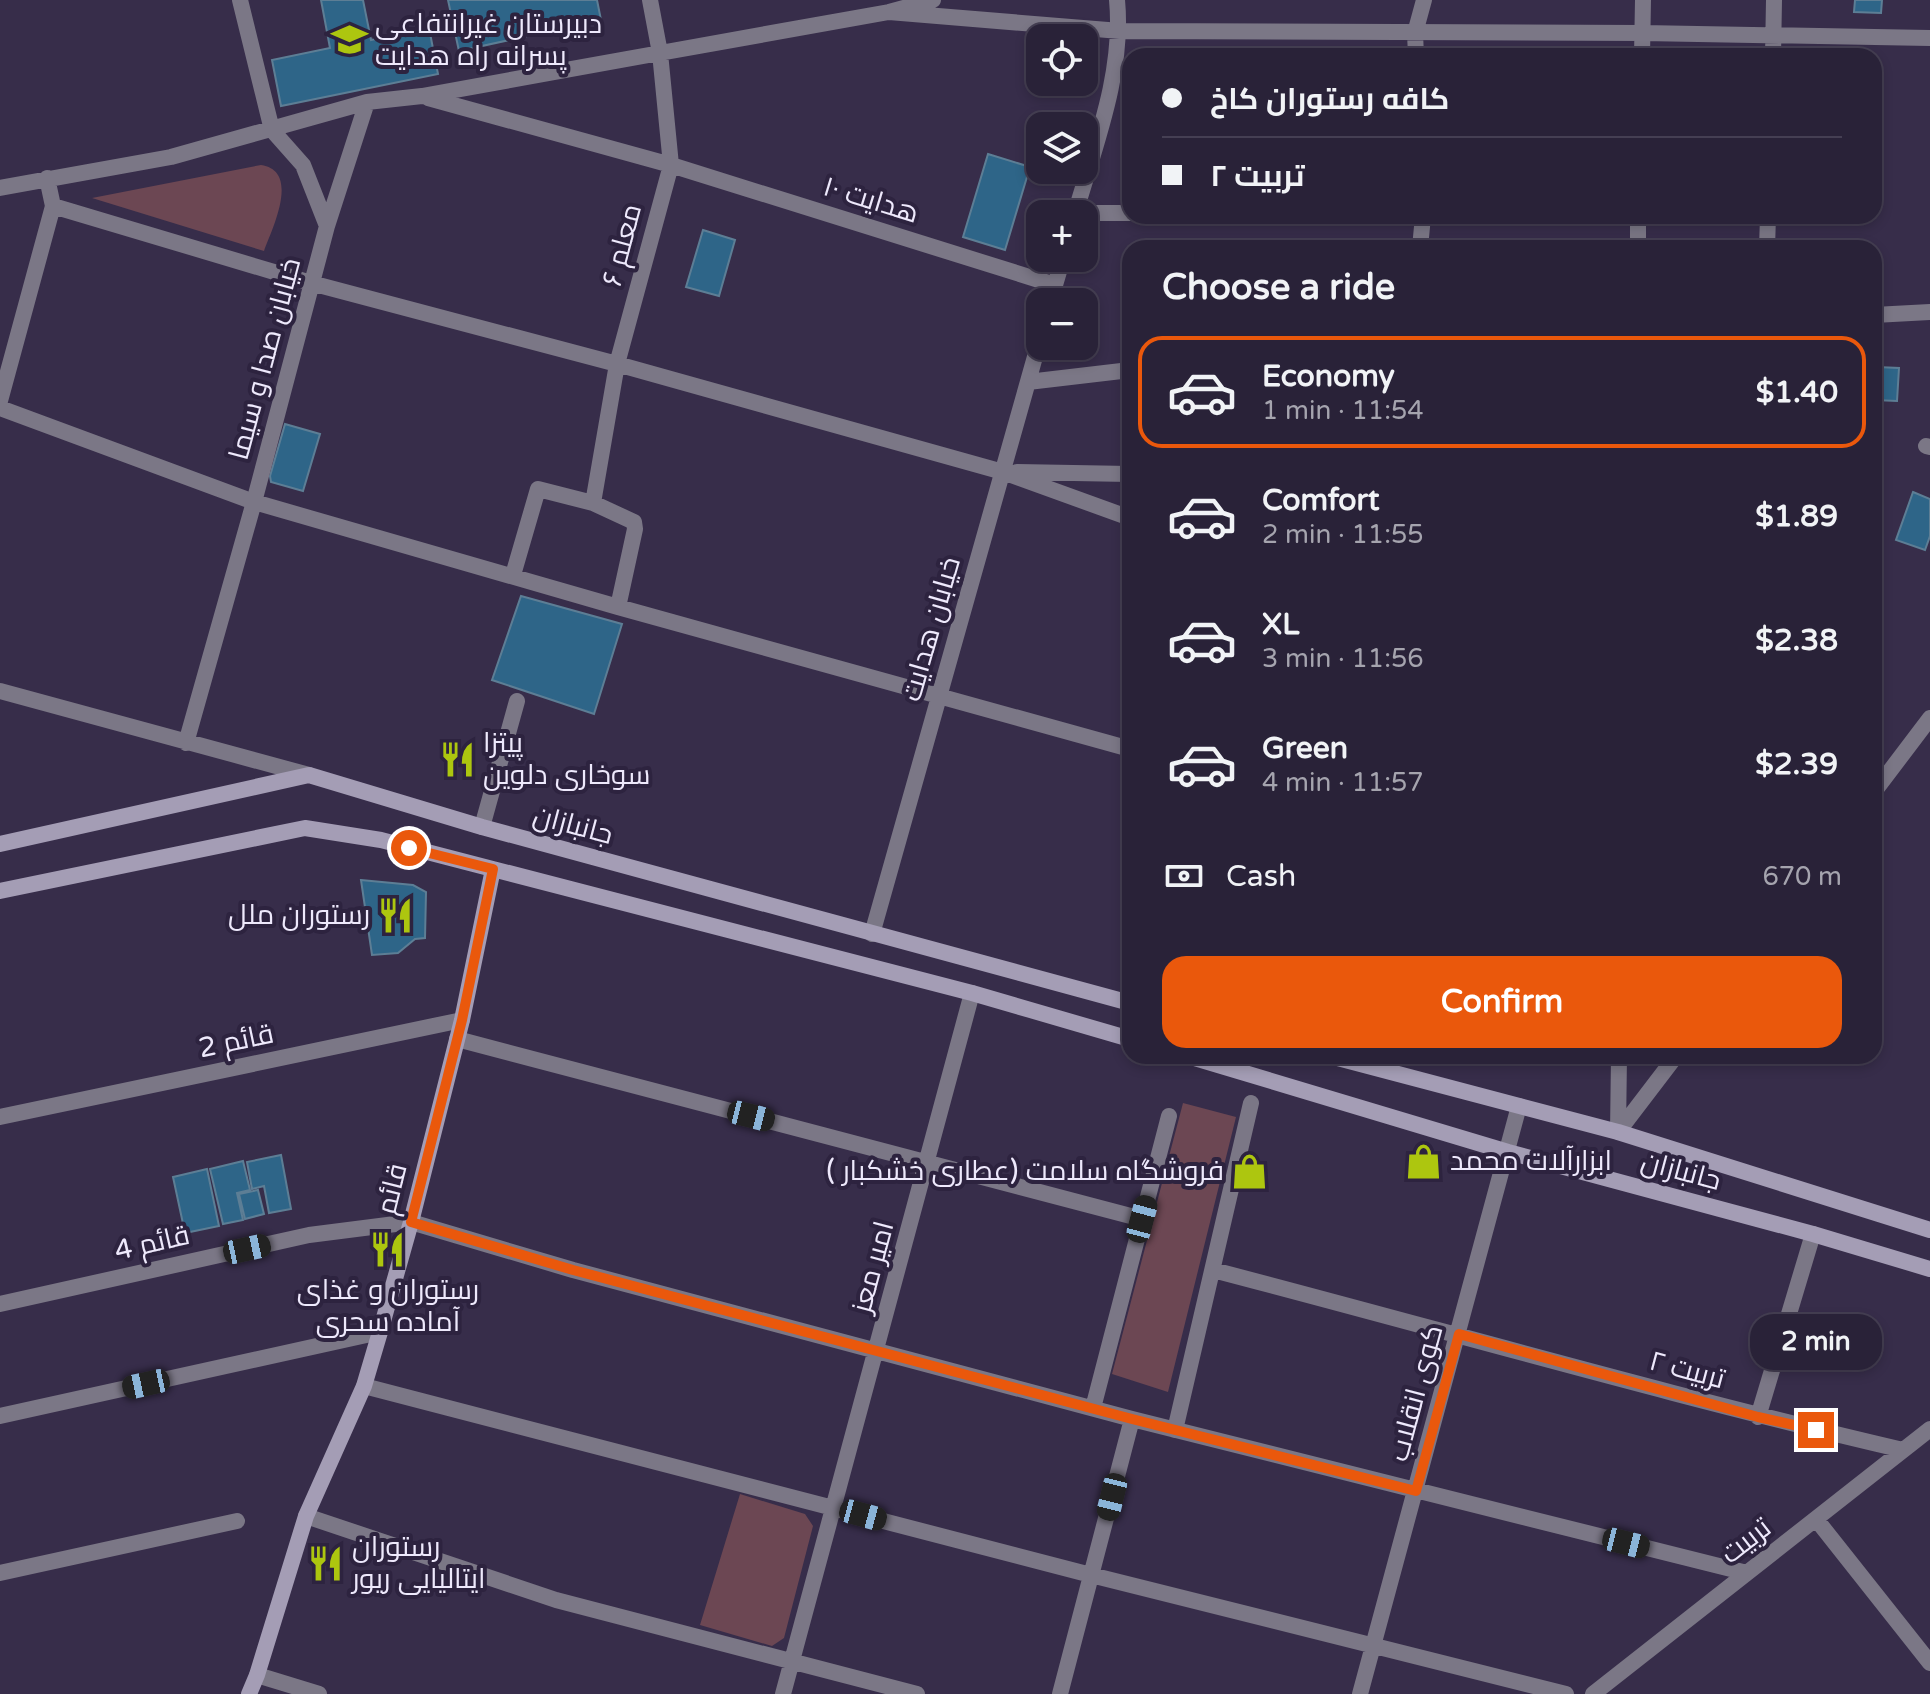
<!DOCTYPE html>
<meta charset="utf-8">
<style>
:root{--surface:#292238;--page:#312a40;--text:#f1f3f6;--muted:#a5a4ae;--line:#453f53;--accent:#ea580c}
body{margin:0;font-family:"Varela Round",Cairo,sans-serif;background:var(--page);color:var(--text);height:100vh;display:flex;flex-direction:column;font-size:30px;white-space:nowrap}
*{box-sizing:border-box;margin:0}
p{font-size:26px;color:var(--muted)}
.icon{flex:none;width:44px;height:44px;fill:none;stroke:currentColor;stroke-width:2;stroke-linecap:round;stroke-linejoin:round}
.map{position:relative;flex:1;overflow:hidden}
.sheet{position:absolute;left:1122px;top:240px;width:760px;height:824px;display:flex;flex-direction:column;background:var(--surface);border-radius:24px;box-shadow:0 4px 12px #0003,0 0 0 2px var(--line)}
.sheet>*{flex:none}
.banner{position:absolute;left:1122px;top:48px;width:760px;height:176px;border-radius:24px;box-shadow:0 4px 12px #0003,0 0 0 2px var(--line);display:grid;align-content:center;height:176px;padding:0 40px;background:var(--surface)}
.controls{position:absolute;left:1026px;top:24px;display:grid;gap:16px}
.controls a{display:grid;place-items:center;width:72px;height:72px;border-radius:16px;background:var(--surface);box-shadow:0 4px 12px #0003,0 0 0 2px var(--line);font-size:40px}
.end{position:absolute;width:36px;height:36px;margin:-18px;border:10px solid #ea580c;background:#fff;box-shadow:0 0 0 4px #fff}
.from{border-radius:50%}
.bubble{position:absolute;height:56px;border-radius:24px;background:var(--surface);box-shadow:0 4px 12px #0003,0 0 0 2px var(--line);font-size:26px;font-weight:800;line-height:56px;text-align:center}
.car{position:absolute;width:24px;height:48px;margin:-24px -12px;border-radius:10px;box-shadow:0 0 6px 2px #0007;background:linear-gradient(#222 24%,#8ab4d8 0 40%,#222 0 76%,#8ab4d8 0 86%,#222 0)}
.banner b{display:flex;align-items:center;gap:28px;height:76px;font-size:30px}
.banner b+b{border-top:2px solid var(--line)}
.banner i{width:20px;height:20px;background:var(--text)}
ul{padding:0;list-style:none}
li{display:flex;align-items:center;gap:24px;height:112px;margin:0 16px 12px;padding:0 24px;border:4px solid transparent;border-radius:24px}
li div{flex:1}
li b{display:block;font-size:30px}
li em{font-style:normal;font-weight:800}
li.selected{border-color:var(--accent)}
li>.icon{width:72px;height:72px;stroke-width:1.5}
h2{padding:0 40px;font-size:36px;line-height:96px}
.pay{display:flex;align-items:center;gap:20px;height:88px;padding:0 40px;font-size:30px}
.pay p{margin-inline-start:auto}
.primary-button{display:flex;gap:16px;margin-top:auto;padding:16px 40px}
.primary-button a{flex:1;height:92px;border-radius:24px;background:var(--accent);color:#fff;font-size:32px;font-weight:800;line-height:92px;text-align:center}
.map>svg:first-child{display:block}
.green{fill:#6c4753}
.building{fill:#2e6588;stroke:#5d7e95;stroke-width:2}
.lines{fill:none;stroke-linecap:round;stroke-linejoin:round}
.street{stroke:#7b7786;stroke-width:16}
.secondary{stroke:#a49db5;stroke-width:16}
.route{stroke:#ea580c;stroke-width:10}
.labels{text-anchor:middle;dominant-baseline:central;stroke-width:8;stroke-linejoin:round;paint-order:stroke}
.poi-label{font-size:28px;fill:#eee9fc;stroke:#2d233f;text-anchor:start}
.street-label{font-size:28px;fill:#eee9fc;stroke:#2d233f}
</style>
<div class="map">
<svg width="1930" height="1694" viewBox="0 0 1930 1694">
<rect width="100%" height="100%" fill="#372d4a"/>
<!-- green -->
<path class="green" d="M261 165C301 171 272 229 264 251L92 198Z
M1183 1103 1236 1117 1168 1392 1112 1374Z
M740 1494 805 1514 813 1526 784 1638 772 1646 700 1625Z"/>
<!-- building -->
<path class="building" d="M321 0H363L371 40 429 28 438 74 281 106 272 60 330 48Z
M448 0H597L601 20 459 51Z
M1855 0H1882L1881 13 1854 12Z
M988 154 1030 167 1005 250 963 237Z
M703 230 735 240 719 296 686 287Z
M1877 367 1899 368 1897 401 1875 400Z
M285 424 320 434 303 491 271 482 270 476Z
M1913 492 1930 499V536L1925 550 1896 540Z
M521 596 622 624 594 714 492 680Z
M361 880 413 885 426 892 425 938 415 939 398 953 372 955Z
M281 1155 291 1209 269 1213 264 1186 252 1189 247 1162Z
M243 1161 250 1190 237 1193 243 1220 223 1224 210 1169Z
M207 1169 219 1226 185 1233 173 1177Z
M258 1190 264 1214 245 1219 239 1194Z"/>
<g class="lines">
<!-- street -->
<path class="street" d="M889 12 1120 31 1643 33 1930 38
M1416 56 1415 33 1424 0
M1642 56 1643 0
M1773 56 1774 0
M428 98 671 165 1055 285
M0 188 171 157 367 102 422 96 660 53 889 12 933 0
M53 206 311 283 617 364 1003 472 1130 518
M1075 213H1130
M1075 214C1095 145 1124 73 1117 0
M327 226 367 102
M1420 248 1423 216
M1638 248V216
M1767 248 1768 216
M1050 302 1063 258
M1874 315 1930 312
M1028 382 1130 370
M0 401 53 206 47 178
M0 408 254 502 618 607 1130 749
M1926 446 1930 447
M1017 472 1130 474
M593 503 617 364 671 165 660 53 650 0
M513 575 538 489 593 503 634 522 635 529 618 607
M0 691 309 775
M186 743 254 502 327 226 303 165 272 130 240 0
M1874 792 1930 718
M482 827 517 701
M872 934 1040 339
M457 1039 1142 1219
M0 1117 462 1020
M1618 1132 1676 1056
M1618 1132 1619 1056
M1213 1270C1443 1330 1671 1396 1903 1450
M0 1304 309 1235 411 1222 573 1270 1132 1419 1747 1573
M364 1386 1091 1575 1566 1694
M1093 1408 1169 1116
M0 1416 380 1332
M1758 1417 1813 1234
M1175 1430 1251 1103
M306 1516 556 1600 917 1694
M1816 1519 1930 1663
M0 1573 237 1521
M257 1675 319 1694
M783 1694 972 993
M1060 1694 1132 1419
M1360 1694 1519 1106
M1593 1694 1930 1429"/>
<!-- secondary -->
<path class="secondary" d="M0 844 309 775 482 827 1130 1003
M0 891 305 828 381 840 972 993 1130 1039
M1188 1056 1508 1152 1813 1234 1930 1269
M1330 1056 1618 1132 1930 1230
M249 1694 257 1675 306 1516 364 1386 380 1332 411 1222 462 1020 493 869"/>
</g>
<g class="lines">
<!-- route -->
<path class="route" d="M409 848 493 869 462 1020 411 1222 573 1270 1132 1419 1416 1491 1459 1334 1758 1417 1816 1430"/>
</g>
<!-- icons -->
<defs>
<symbol id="school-bare" viewBox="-9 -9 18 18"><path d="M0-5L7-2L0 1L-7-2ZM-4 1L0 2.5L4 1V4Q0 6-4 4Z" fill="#adc60f" stroke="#2d233f" stroke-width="2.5" paint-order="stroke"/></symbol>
<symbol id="restaurant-bare" viewBox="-9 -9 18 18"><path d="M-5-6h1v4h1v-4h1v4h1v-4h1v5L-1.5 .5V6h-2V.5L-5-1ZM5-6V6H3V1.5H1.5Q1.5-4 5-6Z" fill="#adc60f" stroke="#2d233f" stroke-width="2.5" paint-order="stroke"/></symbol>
<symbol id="shop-bare" viewBox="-9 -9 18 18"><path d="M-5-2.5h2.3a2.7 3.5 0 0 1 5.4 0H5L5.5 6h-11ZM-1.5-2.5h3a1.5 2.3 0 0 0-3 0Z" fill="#adc60f" stroke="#2d233f" stroke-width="2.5" paint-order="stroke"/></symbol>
</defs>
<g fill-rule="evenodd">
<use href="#school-bare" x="324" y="14" width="51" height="51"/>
<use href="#restaurant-bare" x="432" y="734" width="51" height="51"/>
<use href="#restaurant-bare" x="370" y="890" width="51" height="51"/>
<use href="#shop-bare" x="1398" y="1136" width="51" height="51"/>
<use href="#shop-bare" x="1224" y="1146" width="51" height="51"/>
<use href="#restaurant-bare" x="362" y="1224" width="51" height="51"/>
<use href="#restaurant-bare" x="300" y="1538" width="51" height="51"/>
</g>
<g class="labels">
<!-- poi labels -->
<g class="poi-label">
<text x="375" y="24">دبیرستان غیرانتفاعی<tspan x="375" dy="32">پسرانه راه هدایت</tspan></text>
<text x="483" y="743">پیتزا<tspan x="483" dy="32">سوخاری دلوین</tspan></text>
<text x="370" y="915" text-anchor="end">رستوران ملل</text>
<text x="1450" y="1161">ابزارآلات محمد</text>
<text x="1224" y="1171" text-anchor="end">فروشگاه سلامت (عطاری خشکبار )</text>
<text x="388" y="1290" text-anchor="middle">رستوران و غذای<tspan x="388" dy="32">آماده سحری</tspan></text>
<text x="352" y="1547">رستوران<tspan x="352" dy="32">ایتالیایی ریور</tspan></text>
</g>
<!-- street labels -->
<g class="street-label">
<text transform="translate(871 200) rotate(17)">هدایت ۱۰</text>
<text transform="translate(622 245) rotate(-75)">معلم ۶</text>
<text transform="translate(265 359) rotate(-75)">خیابان صدا و سیما</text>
<text transform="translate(931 629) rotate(-74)">خیابان هدایت</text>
<text transform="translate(573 825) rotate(15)">جانبازان</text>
<text transform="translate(236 1041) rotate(-12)">قائم 2</text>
<text transform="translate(1681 1171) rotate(15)">جانبازان</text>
<text transform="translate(392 1189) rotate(-76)">قائم</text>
<text transform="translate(152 1243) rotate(-13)">قائم 4</text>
<text transform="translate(873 1267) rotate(-75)">امیر معز</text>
<text transform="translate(1687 1370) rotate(15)">تربیت ۲</text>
<text transform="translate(1416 1393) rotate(-75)">کوی انقلاب</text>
<text transform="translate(1746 1541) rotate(-38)">تربیت</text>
</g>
</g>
</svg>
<div class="controls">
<a><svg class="icon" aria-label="locate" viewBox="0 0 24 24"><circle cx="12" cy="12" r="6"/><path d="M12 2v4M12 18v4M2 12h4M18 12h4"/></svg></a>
<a><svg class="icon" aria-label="layers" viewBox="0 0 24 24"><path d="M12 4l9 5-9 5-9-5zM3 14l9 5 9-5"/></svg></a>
<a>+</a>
<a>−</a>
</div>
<i class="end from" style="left:409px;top:848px"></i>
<i class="end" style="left:1816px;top:1430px"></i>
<div class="bubble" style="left:1750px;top:1314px;width:132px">2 min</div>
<i class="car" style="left:751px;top:1116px;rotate:104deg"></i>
<i class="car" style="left:1142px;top:1219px;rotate:15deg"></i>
<i class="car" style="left:247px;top:1249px;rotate:78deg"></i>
<i class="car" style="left:146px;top:1384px;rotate:258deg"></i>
<i class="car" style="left:1112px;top:1497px;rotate:194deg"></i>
<i class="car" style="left:863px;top:1515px;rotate:105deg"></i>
<i class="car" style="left:1626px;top:1543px;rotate:104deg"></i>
<div class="banner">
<b><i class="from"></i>کافه رستوران کاخ</b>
<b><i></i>تربیت ۲</b>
</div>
<section class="sheet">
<h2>Choose a ride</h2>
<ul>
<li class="selected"><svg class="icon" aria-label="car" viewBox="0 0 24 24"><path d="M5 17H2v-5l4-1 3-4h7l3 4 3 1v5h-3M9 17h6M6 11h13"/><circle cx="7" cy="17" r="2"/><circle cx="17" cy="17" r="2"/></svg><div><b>Economy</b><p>1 min · 11:54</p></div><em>$1.40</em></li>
<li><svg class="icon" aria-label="car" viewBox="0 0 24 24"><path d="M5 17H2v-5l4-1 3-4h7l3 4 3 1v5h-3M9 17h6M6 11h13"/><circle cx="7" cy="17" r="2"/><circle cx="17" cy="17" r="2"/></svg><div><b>Comfort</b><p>2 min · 11:55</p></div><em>$1.89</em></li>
<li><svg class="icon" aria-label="car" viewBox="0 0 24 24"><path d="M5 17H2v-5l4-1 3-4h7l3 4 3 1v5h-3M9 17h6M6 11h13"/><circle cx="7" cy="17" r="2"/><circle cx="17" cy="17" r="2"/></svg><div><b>XL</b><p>3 min · 11:56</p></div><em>$2.38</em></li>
<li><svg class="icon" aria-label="car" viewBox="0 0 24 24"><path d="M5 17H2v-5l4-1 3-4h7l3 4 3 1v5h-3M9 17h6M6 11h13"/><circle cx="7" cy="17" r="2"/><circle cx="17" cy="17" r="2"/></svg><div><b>Green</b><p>4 min · 11:57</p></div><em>$2.39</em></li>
</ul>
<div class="pay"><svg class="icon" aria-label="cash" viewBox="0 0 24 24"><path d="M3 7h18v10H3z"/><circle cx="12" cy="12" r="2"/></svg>Cash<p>670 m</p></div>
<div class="primary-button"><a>Confirm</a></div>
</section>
</div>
